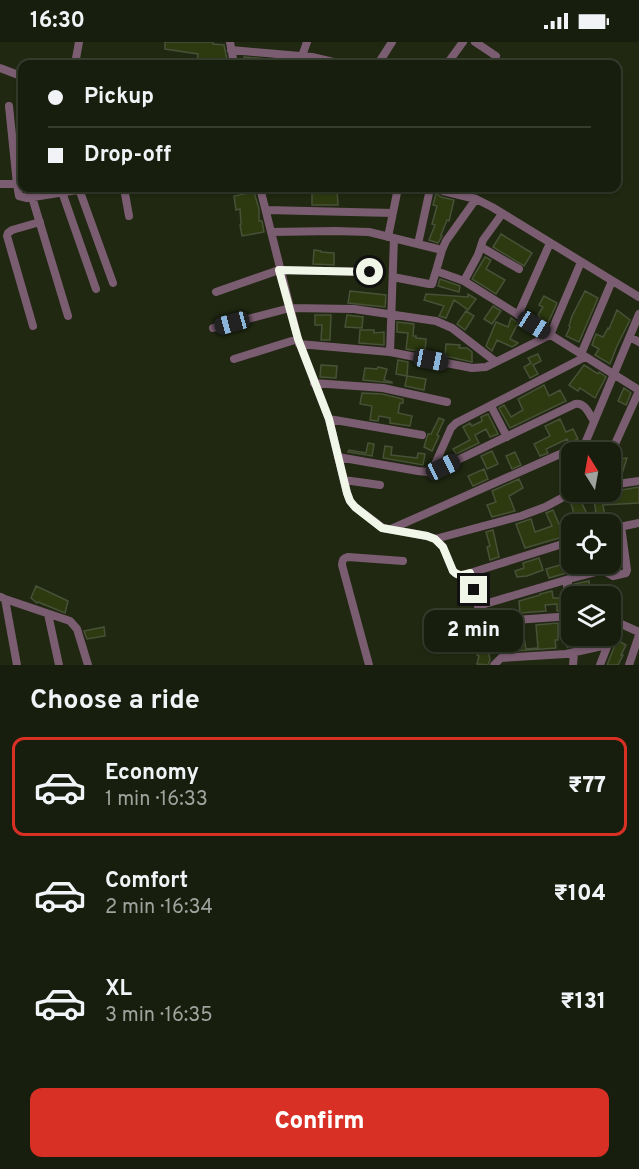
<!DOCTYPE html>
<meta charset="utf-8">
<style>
:root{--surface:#181e0d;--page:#252b1b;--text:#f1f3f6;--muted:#9fa29d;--line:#363c2e;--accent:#d93025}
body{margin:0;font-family:Overpass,sans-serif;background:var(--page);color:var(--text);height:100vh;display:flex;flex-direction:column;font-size:22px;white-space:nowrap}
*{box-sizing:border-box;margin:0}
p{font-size:20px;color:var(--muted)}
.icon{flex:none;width:33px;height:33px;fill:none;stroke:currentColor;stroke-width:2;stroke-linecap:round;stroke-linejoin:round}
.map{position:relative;height:623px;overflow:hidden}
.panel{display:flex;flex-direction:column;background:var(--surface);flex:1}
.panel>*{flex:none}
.hud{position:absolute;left:18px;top:18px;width:603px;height:132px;border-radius:12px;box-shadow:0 2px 4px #0004,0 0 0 2px var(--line);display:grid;align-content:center;height:132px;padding:0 30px;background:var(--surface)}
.needle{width:39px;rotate:349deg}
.controls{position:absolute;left:561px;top:400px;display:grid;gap:12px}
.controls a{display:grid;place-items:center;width:60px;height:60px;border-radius:12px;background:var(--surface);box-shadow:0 2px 4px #0004,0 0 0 2px var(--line);font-size:30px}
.end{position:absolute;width:27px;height:27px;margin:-14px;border:8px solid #f1f7e8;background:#111;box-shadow:0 0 0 3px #111}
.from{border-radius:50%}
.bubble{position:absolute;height:42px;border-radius:12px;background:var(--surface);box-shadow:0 2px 4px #0004,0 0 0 2px var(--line);font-size:20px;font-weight:800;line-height:42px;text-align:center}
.car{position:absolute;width:18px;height:36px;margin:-18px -9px;border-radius:8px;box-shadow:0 0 4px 2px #0007;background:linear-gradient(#222 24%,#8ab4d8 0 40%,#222 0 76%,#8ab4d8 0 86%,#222 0)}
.hud b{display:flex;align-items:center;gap:21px;height:57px;font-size:22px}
.hud b+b{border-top:2px solid var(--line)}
.hud i{width:15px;height:15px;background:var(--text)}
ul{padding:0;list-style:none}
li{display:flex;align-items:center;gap:18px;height:99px;margin:0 12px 9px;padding:0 18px;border:3px solid transparent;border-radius:12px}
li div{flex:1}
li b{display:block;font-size:22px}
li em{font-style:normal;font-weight:800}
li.on{border-color:var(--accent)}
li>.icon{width:54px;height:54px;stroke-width:1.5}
h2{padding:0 30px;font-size:27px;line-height:72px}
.action{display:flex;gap:12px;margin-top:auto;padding:12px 30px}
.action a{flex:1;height:69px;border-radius:12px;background:var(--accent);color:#fff;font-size:24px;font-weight:800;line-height:69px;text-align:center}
.status{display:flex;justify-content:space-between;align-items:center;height:42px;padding:0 30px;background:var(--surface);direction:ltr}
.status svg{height:16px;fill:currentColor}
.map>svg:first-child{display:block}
.building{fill:#2d3a10;stroke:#485038;stroke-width:1.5}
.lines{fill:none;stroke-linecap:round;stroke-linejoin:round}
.minor{stroke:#7b5d71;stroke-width:8}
.route{stroke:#f1f7e8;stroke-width:8}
</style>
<div class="status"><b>16:30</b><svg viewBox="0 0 49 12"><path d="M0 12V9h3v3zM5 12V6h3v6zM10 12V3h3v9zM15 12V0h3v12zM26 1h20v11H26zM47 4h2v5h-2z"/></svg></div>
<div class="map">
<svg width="639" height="623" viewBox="0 0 639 623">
<rect width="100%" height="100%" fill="#202811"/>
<!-- building -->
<path class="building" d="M165 0H213V2L224 3 227 18 218 17 217 22H197L198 12 165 7Z
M244 15 267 17V22H243Z
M312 148H337L338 163H312Z
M254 150 259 167V179H262L264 190 242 194 240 183 241 182 240 167 236 168 234 154Z
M436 151 441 155 454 158 449 179 447 178 441 193 442 194 438 201 429 198 435 183 432 182 437 164 433 163Z
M501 192 532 211 524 224 493 205Z
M314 208 321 209V210L334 211V223L313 222Z
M485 215 491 218 486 227 505 238 496 252 472 237Z
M440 237 460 244 459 250 438 244Z
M350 249 386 253 385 265 348 261Z
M585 249 598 256 579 300 566 294 570 285 569 284 572 274Z
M426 252 468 255V252L476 257 468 268 454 258 446 276 439 274 444 264 424 258Z
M544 254 557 261 547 283 538 278 540 274 538 273 543 265 539 263Z
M493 264 501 269 492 282 484 277Z
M617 268 630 278 617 304 610 322 595 313 599 307 592 303 596 292 603 295 608 286 609 287Z
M466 269 474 274 465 288 457 282Z
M315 273H331L330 298H321L322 283H315Z
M347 273 363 275 362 286 345 285Z
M511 276 527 287 517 283 510 297 518 301 517 302 512 305 497 298 492 309 486 304 496 280 508 285Z
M397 280 414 282 413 294H416V296L426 297 425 310 406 307 408 291 397 290Z
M360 288H374V291L384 290V303L359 301Z
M446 302 460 303 459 306H467L472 310V320L445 314Z
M538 312 541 319 533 323 538 332 530 336 524 325 531 321 528 316Z
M398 318 408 320 407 334 396 332Z
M321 323 337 324 336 336 320 335Z
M584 323 598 332 599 330 606 335 595 356 580 346 578 349 569 343Z
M378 325 387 327 384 338 392 340V341L363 338 365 326 377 327Z
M407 334 426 337 424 348 405 344Z
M544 343 549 354 560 348 566 359 510 386 499 366 504 363 511 375 523 368 518 357Z
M624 346 631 351 626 363 618 359Z
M362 351 382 352 403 357V361H400L398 371 412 374 410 384 390 381V376L379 374 378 379 370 378 372 364 360 362Z
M488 372 498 392 490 395 486 387 475 393 479 401 456 412 453 407 470 398 463 385 470 381 472 384 482 379 481 375Z
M439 376 444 378 437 393 439 394 432 409 424 405 426 398 428 392H431Z
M560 377 566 390 573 387 578 397 569 401 567 397 546 407 548 411 540 414 534 402 550 394 545 384Z
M368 401 374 402 372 414 348 410 349 408 366 411Z
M385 404 392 405 391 413 417 416 418 411 425 412 423 423 383 416Z
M492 409 498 422 487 427 481 414Z
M515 410 521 423 512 427 506 414Z
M627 416 621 435 611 436 617 417Z
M484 427 488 437 473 444 468 434Z
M519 437 523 446 509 454 515 469 492 475 487 463 496 460 492 449Z
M639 445V461L603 463 606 482 605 483H573V468L570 459 578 453 587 472 596 470 593 453 583 456 581 450H610Z
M553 468 559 482 562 481 563 483 572 480V488L565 490 566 494 525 506 516 482 531 477 535 490 552 484 546 471Z
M493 488 499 515 490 518 487 505 490 504 486 490Z
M572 506V522H575L577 528 549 536 546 527 567 521 563 508Z
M539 516 543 528 527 534 517 535 515 529 524 526 523 521Z
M589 539 590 548H588L587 555H576L574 542Z
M36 544 68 559 65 571 38 560 37 561 31 556Z
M552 549 553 556H563L565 568 557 569V562L545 563 546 569 520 571 519 559 540 553V552Z
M572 580V585H569L571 596 592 594 593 600 567 605 563 581Z
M558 581V598H555L556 606 515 609 514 599 501 602V607L492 608 496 595 506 594 504 585 522 584 526 607 538 606 536 583Z
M104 585 105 594 87 597 84 589Z
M481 585 485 586 490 618 488 623 477 622 479 614 477 613 480 603 475 604 472 586Z
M617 598 626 603 621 613H623L618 623H607Z"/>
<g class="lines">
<!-- minor -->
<path class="minor" d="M230 0 234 22
M475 0 496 14
M231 8 312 15 342 22
M302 14 307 0
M75 22 79 0
M378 22 392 0
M447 22 463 0
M0 26 21 34
M9 64 17 142
M0 142H17L19 154 27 156 90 146
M124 146 129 174
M260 146 298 297 329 377 347 451 350 459 355 465 383 486 427 494 435 497 443 505 453 529C458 535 463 533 470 531L482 578 486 580 572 574
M443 146V149L476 157 492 165 639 255
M79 147 113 241
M62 150 96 247
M32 155 68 274
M266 168 393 171
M271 190 335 189 369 190 442 208
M388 195 398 146
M418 202 430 147
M481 205 519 227
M436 229 442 208 446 199 476 157
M393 235 429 242H432L436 229 464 239 639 348
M464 239 478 213 483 198 502 172
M216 250 279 228 370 230
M518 273 550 201
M33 284 7 194 8 191 12 188 40 180
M213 286 290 266 354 267 436 279 452 286 496 320
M630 295 639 300
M299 302 390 310 472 326 486 325 550 293 581 220
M390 310 394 196
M581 312 612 239
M234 317 298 297
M314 341 383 346 447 360
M491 364 507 395
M329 377 422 393
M615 402 639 349
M581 411 639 272
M338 415 418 429 428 430 443 425 575 362C585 360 589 372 594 379
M432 429 451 386 456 381 585 315
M344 438 380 443
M610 443 639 439
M391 487 585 401
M610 487 639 481
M435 497 521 474 545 465 573 450
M470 531 572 499
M1 555 5 557 17 623
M5 557 70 579 77 587 88 623
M478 564 569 537
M48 572 59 623
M572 572 567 544 569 537 600 529 606 530 613 534 626 531 627 528 621 484
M610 577 639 590
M369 623 342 523C342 518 343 516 348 515L403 519
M494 623 501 616 566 612 607 603
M573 623 574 611
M600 623 617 579
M629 623 639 593"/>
</g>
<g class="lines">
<!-- route -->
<path class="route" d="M370 230 279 228 298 297 329 377 347 451 350 459 355 465 382 486 427 494 435 497 443 505 453 529C459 535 463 533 470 531L474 548"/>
</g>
</svg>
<div class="controls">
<a><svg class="needle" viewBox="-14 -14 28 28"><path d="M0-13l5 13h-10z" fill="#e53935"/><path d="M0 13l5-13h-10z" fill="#9fa29d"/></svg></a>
<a><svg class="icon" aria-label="locate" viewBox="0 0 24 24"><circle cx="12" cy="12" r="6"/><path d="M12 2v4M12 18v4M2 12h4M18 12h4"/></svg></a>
<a><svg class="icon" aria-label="layers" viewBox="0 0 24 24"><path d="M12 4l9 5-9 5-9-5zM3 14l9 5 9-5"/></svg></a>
</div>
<i class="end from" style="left:370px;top:230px"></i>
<i class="end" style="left:474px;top:548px"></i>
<div class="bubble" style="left:424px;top:568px;width:99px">2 min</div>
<i class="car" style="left:232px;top:281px;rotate:255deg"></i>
<i class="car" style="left:534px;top:283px;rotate:122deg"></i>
<i class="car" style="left:431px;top:318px;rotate:101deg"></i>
<i class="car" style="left:443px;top:425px;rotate:65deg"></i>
<div class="hud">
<b><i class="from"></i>Pickup</b>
<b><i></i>Drop-off</b>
</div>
</div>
<section class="panel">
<h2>Choose a ride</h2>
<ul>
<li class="on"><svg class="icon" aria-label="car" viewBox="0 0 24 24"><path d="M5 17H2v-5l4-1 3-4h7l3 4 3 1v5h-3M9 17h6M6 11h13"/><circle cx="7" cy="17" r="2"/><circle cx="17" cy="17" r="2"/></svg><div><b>Economy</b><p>1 min · 16:33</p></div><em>₹77</em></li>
<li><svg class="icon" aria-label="car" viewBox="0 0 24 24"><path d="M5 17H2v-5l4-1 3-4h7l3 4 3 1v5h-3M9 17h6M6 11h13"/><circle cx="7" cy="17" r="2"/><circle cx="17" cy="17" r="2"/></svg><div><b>Comfort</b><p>2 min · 16:34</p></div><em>₹104</em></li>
<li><svg class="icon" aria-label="car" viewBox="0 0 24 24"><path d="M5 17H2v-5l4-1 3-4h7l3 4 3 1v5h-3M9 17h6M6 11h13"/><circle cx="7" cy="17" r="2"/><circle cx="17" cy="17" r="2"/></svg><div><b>XL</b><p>3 min · 16:35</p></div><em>₹131</em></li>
</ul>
<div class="action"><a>Confirm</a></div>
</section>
